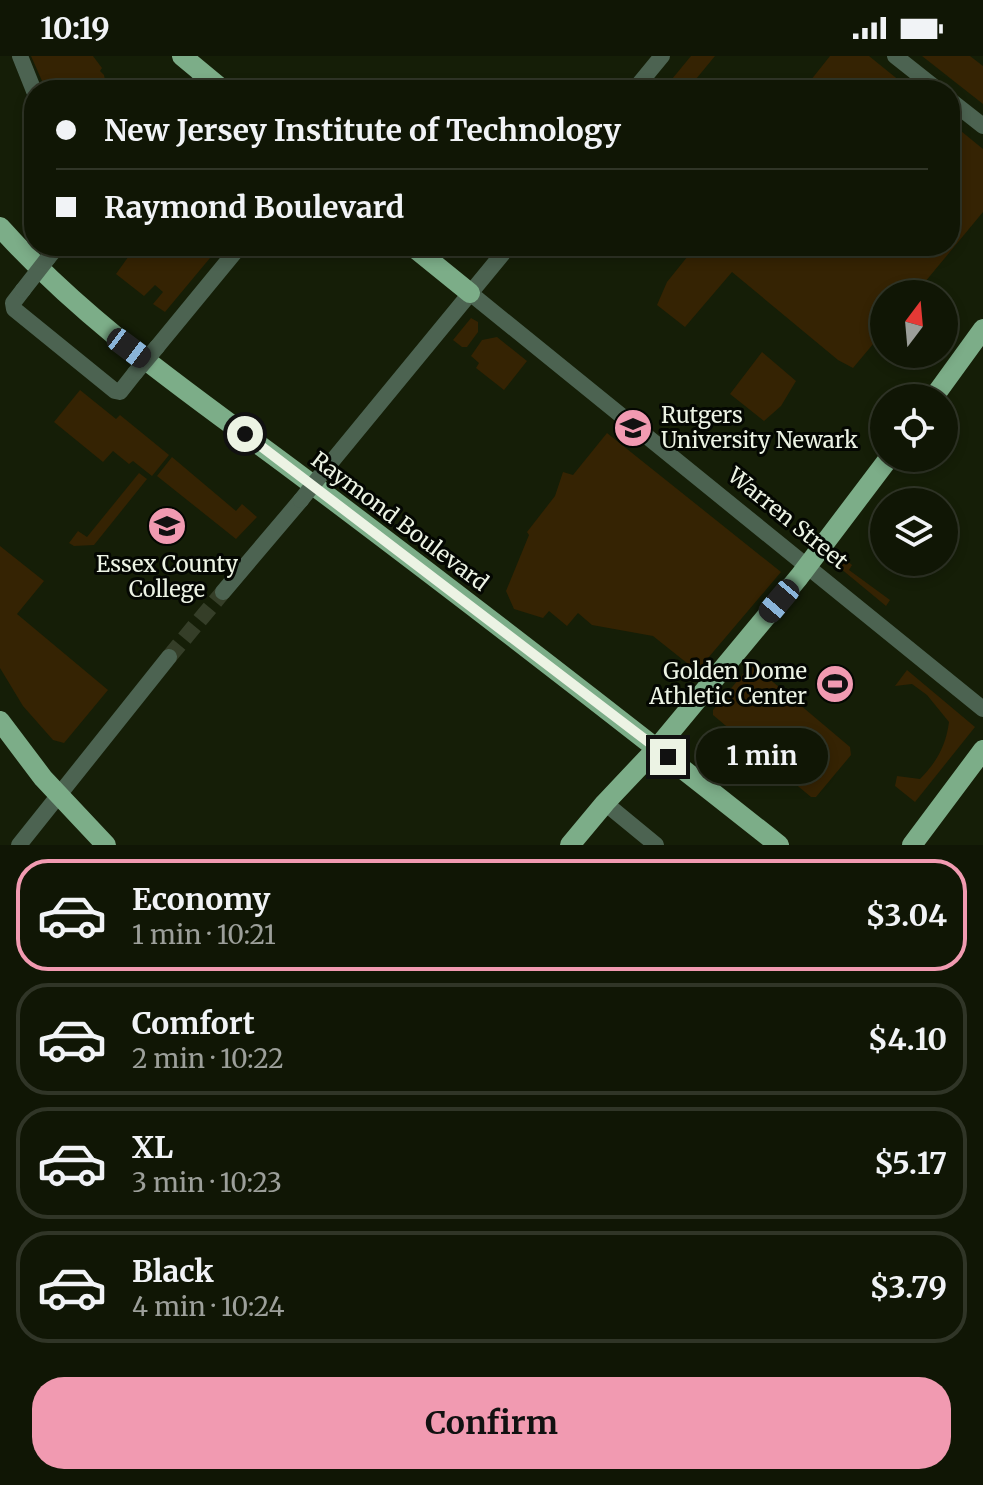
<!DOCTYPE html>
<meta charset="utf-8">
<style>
:root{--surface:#101605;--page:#191f0f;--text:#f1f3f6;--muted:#9c9f9a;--line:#303527;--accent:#f19ab1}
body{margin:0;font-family:Merriweather,serif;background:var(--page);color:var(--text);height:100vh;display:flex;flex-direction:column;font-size:30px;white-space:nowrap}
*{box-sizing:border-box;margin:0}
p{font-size:26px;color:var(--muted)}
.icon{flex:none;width:44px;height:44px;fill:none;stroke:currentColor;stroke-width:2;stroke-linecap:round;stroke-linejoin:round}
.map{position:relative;height:789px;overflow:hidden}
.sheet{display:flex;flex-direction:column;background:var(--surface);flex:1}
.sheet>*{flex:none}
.top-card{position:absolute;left:24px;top:24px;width:936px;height:176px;border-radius:32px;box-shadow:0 4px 12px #0003,0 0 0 2px var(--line);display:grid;align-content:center;height:176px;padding:0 32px;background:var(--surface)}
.needle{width:52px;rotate:16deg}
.controls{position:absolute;left:870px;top:224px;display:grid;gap:16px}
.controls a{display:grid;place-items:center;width:88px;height:88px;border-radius:50%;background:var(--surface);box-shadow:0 4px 12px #0003,0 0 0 2px var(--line);font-size:40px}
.end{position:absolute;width:36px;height:36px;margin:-18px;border:10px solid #ecf3e4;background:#111;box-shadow:0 0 0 4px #111}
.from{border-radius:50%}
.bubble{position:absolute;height:56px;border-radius:28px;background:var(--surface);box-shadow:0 4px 12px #0003,0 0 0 2px var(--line);font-size:26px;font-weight:700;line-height:56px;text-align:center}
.car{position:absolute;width:24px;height:48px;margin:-24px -12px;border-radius:10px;box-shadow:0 0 6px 2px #0007;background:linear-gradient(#222 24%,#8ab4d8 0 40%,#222 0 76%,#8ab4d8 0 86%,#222 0)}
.top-card b{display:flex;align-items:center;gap:28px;height:76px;font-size:30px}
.top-card b+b{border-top:2px solid var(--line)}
.top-card i{width:20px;height:20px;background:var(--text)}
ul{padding:14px 0 0;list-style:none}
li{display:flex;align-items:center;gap:24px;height:112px;margin:0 16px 12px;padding:0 16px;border:4px solid var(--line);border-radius:32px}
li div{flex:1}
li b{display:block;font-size:30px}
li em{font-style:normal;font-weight:700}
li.current{border-color:var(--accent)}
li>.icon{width:72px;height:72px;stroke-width:1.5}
.cta{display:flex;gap:16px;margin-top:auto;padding:16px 32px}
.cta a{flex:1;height:92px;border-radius:32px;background:var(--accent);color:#111;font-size:32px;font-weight:700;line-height:92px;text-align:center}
.status{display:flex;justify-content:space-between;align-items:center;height:56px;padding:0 40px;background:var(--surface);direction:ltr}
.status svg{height:22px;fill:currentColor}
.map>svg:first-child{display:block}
.green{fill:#352303}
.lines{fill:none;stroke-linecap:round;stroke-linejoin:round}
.minor-tunnel{stroke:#353e28;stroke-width:16;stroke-dasharray:16 8;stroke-linecap:butt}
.minor{stroke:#4c6351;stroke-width:16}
.major{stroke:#7cad88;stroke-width:20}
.minor-bridge{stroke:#4c6351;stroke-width:16}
.route{stroke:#ecf3e4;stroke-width:10}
.labels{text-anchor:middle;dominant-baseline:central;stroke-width:6;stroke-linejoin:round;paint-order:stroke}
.poi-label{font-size:22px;fill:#ecf3e4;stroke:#040702;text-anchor:start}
.street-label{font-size:22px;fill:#ecf3e4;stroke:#040702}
</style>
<div class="status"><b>10:19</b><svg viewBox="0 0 49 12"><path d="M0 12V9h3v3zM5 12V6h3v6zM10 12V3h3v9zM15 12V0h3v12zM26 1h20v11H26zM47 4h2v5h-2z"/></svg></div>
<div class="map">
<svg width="983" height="789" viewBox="0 0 983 789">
<rect width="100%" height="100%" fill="#151e07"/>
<!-- green -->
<path class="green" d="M31 0H93L102 12 100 15 104 19 107 34H46Z
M691 0H715L687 34H663Z
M830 0H869L911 34H803Z
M922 0H970L983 10V48Z
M950 66 983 93V156L915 238H884V275L853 312 838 304 732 216 685 271 657 249 667 226 696 190H950Z
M136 190H220L165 256 153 248 163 236 155 229 144 240 116 218Z
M471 262 478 266V276L467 291H462L453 284Z
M497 281 527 305 504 334 476 312 479 307 471 300 482 284Z
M762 296 796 325 781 350 764 365 730 338Z
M80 334 116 363 120 359 169 399 152 420 133 405 129 408 113 395 103 406 54 366Z
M607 377 781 516 697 615 653 580 592 569 578 557 567 570 549 555 543 562 514 553 506 535 529 479 527 476 555 440 563 416 573 419Z
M172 401 236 455 242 448 257 461 236 483 157 420Z
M139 417 147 423 94 489 74 490 69 487 78 475 87 481Z
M0 490 44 525 17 558 108 634 64 687 53 684 23 650 0 612Z
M839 498 852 509 849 514 890 544 886 550 834 507Z
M754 610 850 691 851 699 816 741H811L713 659V654L748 612Z
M907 614 975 671 915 746 895 730 897 720 920 723C937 706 946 689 949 666L927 639 912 628 895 630Z"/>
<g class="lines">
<!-- minor-tunnel -->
<path class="minor-tunnel" d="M169 601 223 536"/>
<!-- minor -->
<path class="minor" d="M20 0 34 35
M895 0 938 34
M193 34 204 18
M634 34 662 0
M950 44 983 70
M48 202 58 190
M23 234 13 247 14 253 115 335 120 336 135 317
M470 237 983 653
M157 291 240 190
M324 415 509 190
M223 536 301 444
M605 747 656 789
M19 789 169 601"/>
<!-- major -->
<path class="major" d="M182 0 223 34
M0 171C91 273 205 347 313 429 470 547 625 667 779 789
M412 190 470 237
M933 342 983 273
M0 665 43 722 106 789
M570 789 605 747 657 692 799 521 889 402
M912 789 983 694"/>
<!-- minor-bridge -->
<path class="minor-bridge" d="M23 234 48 202
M135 317 157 291
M301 444 324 415"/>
</g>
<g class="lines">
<!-- route -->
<path class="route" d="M245 378 668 701"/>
</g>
<!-- icons -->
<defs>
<symbol id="university-disc" viewBox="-11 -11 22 22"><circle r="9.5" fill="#f19ab1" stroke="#040702"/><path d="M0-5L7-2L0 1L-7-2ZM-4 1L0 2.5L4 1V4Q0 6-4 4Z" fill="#111"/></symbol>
<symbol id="stadium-disc" viewBox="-11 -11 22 22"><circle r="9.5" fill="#f19ab1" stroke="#040702"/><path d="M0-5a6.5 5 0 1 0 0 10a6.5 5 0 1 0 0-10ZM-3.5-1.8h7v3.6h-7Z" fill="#111"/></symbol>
</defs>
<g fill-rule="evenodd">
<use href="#university-disc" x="611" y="350" width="44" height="44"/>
<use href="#university-disc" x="145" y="448" width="44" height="44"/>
<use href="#stadium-disc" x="813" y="606" width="44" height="44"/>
</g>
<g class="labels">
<!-- poi labels -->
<g class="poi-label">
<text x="661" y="359">Rutgers<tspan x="661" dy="25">University Newark</tspan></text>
<text x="167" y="508" text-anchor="middle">Essex County<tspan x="167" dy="25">College</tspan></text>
<text x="807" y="615" text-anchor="end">Golden Dome<tspan x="807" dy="25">Athletic Center</tspan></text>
</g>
<!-- street labels -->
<g class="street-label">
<text transform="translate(788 462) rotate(39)">Warren Street</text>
<text transform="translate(400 465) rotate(37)">Raymond Boulevard</text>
</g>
</g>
</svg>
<div class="controls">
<a><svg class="needle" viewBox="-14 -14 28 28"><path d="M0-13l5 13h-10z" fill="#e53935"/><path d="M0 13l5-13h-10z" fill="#9c9f9a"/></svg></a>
<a><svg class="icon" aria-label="locate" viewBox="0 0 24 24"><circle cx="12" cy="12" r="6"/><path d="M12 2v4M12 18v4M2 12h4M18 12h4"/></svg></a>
<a><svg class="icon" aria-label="layers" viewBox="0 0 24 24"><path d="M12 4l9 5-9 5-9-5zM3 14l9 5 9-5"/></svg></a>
</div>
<i class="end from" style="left:245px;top:378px"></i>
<i class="end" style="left:668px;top:701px"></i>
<div class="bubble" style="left:696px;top:672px;width:132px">1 min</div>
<i class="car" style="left:129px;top:292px;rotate:127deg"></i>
<i class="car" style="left:779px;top:545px;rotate:220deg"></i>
<div class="top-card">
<b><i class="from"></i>New Jersey Institute of Technology</b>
<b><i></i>Raymond Boulevard</b>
</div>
</div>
<section class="sheet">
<ul>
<li class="current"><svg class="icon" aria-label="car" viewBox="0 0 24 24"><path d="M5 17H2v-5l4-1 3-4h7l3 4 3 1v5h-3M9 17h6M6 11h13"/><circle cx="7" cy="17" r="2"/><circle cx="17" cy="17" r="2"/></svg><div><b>Economy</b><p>1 min · 10:21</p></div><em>$3.04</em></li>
<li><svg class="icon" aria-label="car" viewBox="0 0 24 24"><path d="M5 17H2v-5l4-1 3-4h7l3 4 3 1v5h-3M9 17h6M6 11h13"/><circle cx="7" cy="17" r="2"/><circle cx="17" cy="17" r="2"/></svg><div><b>Comfort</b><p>2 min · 10:22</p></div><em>$4.10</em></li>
<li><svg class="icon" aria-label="car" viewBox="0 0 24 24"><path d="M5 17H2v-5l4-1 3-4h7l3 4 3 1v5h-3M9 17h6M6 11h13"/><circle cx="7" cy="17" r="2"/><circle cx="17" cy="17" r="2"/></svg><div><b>XL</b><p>3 min · 10:23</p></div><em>$5.17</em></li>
<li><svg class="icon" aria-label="car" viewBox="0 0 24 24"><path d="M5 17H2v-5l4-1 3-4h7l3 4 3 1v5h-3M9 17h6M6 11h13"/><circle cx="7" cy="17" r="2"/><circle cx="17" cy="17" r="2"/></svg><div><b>Black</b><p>4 min · 10:24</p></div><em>$3.79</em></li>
</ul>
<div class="cta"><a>Confirm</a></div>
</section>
